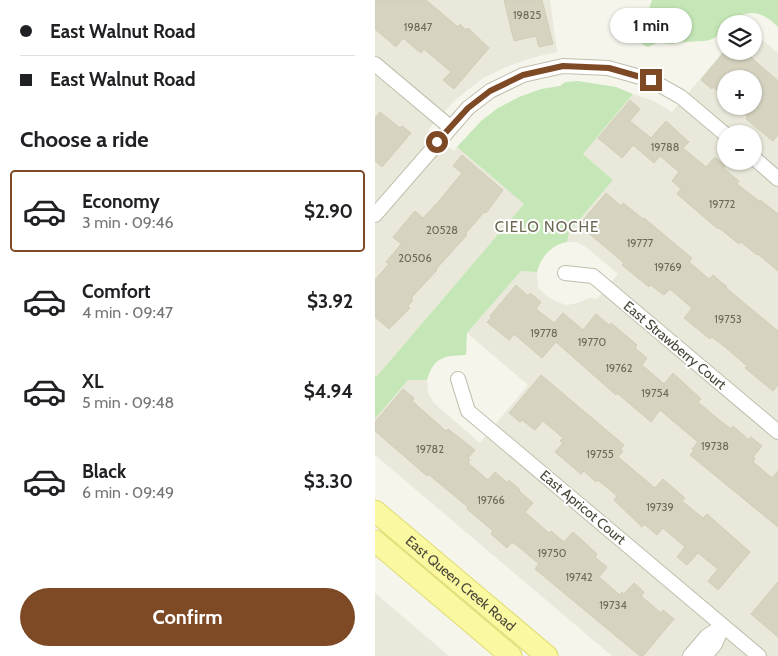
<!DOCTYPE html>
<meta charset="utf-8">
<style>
:root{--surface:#fff;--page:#f2f2f2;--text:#202124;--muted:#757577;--line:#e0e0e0;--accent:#7e4925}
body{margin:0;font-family:Cabin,sans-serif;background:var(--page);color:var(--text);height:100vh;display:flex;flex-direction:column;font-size:19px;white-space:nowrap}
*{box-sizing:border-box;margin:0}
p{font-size:16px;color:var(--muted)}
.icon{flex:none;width:28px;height:28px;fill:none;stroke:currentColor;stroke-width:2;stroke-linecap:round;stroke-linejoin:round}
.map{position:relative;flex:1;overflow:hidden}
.details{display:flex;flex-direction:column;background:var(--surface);width:375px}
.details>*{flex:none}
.hud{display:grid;align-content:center;height:110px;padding:0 20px;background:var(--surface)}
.controls{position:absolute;left:342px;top:15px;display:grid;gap:10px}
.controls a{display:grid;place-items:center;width:45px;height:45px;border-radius:50%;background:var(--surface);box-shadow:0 1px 4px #0004;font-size:25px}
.end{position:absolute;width:22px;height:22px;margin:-11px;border:6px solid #7e4925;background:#fff;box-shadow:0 0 0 2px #fff}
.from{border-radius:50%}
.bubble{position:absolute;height:35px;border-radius:18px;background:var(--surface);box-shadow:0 1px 4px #0004;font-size:16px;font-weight:800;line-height:35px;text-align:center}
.hud b{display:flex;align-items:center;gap:18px;height:48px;font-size:19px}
.hud b+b{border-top:1px solid var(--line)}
.hud i{width:12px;height:12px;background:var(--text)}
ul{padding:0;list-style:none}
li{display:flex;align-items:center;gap:15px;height:82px;margin:0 10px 8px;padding:0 10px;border:2px solid transparent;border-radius:5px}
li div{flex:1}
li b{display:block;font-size:19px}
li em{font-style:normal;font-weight:800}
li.selected{border-color:var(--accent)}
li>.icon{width:45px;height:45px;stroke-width:1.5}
h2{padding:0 20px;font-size:22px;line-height:60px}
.primary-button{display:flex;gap:10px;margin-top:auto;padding:10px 20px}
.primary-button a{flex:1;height:58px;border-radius:30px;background:var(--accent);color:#fff;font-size:20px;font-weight:800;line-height:58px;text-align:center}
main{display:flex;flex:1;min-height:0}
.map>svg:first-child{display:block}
.residential{fill:#e9e8da;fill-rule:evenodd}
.green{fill:#c5e7b7}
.building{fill:#d6d4c1;stroke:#d1cdb5}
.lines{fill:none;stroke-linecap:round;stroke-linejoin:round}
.minor-casing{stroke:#c0bfae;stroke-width:16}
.primary-casing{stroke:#dfdb6f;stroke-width:23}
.minor{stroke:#fff;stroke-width:14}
.primary{stroke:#faf8a0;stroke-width:21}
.route{stroke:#7e4925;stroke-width:6}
.labels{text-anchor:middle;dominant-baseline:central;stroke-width:4;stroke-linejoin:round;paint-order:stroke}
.number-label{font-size:11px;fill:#6c6a5b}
.street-label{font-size:14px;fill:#494739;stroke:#fff}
.neighbourhood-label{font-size:15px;letter-spacing:1px;fill:#6c6851;stroke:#fff}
</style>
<main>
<section class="details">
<div class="hud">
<b><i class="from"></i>East Walnut Road</b>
<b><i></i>East Walnut Road</b>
</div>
<h2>Choose a ride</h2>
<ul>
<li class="selected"><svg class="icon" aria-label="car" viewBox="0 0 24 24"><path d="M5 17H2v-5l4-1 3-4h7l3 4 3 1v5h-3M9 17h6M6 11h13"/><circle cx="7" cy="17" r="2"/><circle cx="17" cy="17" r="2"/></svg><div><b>Economy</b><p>3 min · 09:46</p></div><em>$2.90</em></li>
<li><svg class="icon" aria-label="car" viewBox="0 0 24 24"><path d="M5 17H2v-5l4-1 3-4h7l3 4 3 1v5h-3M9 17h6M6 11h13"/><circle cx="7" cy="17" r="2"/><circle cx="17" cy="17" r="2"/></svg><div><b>Comfort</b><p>4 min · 09:47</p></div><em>$3.92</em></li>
<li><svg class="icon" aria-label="car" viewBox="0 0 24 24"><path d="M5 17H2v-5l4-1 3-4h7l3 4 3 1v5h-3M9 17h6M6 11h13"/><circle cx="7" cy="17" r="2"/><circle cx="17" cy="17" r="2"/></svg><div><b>XL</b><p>5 min · 09:48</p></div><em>$4.94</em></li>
<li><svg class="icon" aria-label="car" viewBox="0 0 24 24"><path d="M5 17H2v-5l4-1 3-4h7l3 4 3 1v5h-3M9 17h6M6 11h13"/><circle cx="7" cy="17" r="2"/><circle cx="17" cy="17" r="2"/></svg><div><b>Black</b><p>6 min · 09:49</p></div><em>$3.30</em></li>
</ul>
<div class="primary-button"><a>Confirm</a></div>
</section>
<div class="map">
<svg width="403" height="656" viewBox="0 0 403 656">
<rect width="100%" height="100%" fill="#f5f5ec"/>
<!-- residential -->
<path class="residential" d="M0 0H175L182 52 156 58 131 67 108 78 79 101 53 130 79 151 82 147 149 204 2 376H0Z
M379 33 403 53V656H237L0 455V419L33 380H52L53 393 59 403 105 443 153 385 92 333 146 271 162 272 163 287 172 296 182 302 192 305 203 303 215 298 222 299 243 274 211 247 202 242H192L194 232 238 180 208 154 258 94 279 101 297 112 351 48V51H379ZM351 79H379V106H351ZM351 134H379V161H351Z
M0 593 74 656H0Z"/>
<!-- green -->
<path class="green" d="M277 0H403V27C393 17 380 8 365 16 360 19 358 23 351 24V28C336 44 331 40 312 42 300 43 296 46 284 42L273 47C263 43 255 35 262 25 265 21 269 20 271 16 274 11 275 5 277 0Z
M203 81 241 87 258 94 208 154 238 180 194 232 192 242C177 244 165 258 162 272L146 271 92 333 91 355C68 356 59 357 52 380H33L0 419V376H2L149 204 82 147 106 121 123 108 144 97 166 89 185 86 190 82Z"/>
<!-- building -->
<path class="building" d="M0 0H51L83 27 85 24 91 30 93 28 114 48 79 89 68 80 76 72 49 49 46 53 28 38 21 47 0 29Z
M129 0H167L178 44 164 47 161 36 139 41Z
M350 51H369L403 81V135L398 141 371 119 373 116 361 106H379V79H351V98L338 87 337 89 326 80Z
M255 100 265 109 255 121 276 138 291 121 314 142 308 148 331 167 340 157 350 166 348 168 364 181 362 184 384 201 385 200 403 214V271L383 254 382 255 366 242 364 244 344 228 343 229 302 194 306 189 297 181 304 172 285 156 279 163 258 145 247 158 223 138Z
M5 112 25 128 27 126 36 133 7 167 0 161V118Z
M87 155 128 190 111 213 109 212 104 218 90 234 92 235 61 269 62 270 36 298 38 300 33 306 35 308 14 329 0 317V280L14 264 11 262 26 244 18 237 40 211 48 218 64 201 87 173 78 166Z
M231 193 246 206 248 203 268 219 269 218 317 258 314 262 334 279 338 275 352 287 351 288 403 331V385L398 391 370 368 372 366 350 347 337 337 335 339 309 318 317 308 295 289 289 295 276 285 274 287 247 265 249 263 204 225Z
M141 285 153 296 155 293 166 302 161 309 179 323 188 313 208 330 221 314 234 325 236 323 262 345 260 348 272 358 267 365 289 384 298 373 326 399 323 402 343 419 356 429 358 426 374 440 376 437 387 446 378 457 380 459 378 462 397 478 403 471V527L315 455 319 450 317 449 323 442 285 410 276 422 242 393 241 395 181 342 167 358 139 334 134 340 112 322 117 317 115 316Z
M166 375 249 445 245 450 248 451 243 457 280 488 288 479 310 498 307 501 328 518 332 514 375 552 343 590 333 581 343 569 323 553 312 565 302 557 310 547 288 528 282 535 269 524 267 527 239 500 242 496 223 480 221 482 209 471 206 474 180 452 188 443 185 441 188 438 168 421 160 430 147 420 145 422 134 413Z
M28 389 39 398 37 401 71 431 73 429 100 450 93 458 95 460 93 463 113 480 120 472 133 483 134 480 145 490 144 491 158 503 150 512 174 533 176 531 189 542 198 532 222 554 220 557 232 567 224 577 245 595 247 592 249 594 259 583 269 592 266 596 286 613 288 610 299 619 268 656H265L160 569 164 564 144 547 137 542 132 548 116 534 118 531 92 509 93 507 53 474 52 476 0 431V422Z
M403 582V637L376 614Z"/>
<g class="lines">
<defs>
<path id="minor" d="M0 64 75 127
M379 158 403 179
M0 215 93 108 115 91 148 75 188 66 233 68 276 80 306 97 351 135
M190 273 218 276 403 432
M83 379 93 411 384 656
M315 656 332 636 348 626
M330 656 340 644 348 626"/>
<g id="primary">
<path id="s1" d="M0 511 172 656"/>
<path d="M0 541 136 656"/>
</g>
</defs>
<!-- minor casing -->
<use href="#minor" class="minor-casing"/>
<!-- primary casing -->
<use href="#primary" class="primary-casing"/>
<!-- minor -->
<use href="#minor" class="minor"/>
<!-- primary -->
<use href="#primary" class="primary"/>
</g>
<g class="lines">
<!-- route -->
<path class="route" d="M62 142 93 108 115 91 148 75 188 66 234 68 276 80"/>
</g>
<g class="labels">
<!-- number labels -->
<g class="number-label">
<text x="152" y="15">19825</text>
<text x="43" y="27">19847</text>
<text x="290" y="147">19788</text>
<text x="347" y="204">19772</text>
<text x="67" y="230">20528</text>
<text x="265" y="243">19777</text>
<text x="40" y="258">20506</text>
<text x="293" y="267">19769</text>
<text x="353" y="319">19753</text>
<text x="169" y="333">19778</text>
<text x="217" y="342">19770</text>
<text x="244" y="368">19762</text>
<text x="280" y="393">19754</text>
<text x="340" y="446">19738</text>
<text x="55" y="449">19782</text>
<text x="225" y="454">19755</text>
<text x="116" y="500">19766</text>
<text x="285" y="507">19739</text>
<text x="177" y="553">19750</text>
<text x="204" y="577">19742</text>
<text x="238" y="605">19734</text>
</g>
<!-- street labels -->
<g class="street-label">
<text transform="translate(300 345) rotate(40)">East Strawberry Court</text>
<text transform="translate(208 507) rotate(40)">East Apricot Court</text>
<text stroke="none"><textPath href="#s1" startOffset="112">East Queen Creek Road</textPath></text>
</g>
<!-- neighbourhood labels -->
<g class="neighbourhood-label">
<text x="172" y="227">CIELO NOCHE</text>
</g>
</g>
</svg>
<div class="controls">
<a><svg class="icon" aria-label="layers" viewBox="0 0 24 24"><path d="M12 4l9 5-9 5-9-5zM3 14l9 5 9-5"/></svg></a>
<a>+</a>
<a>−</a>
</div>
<i class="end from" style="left:62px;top:142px"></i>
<i class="end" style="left:276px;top:80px"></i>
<div class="bubble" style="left:235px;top:8px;width:82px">1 min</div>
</div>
</main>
